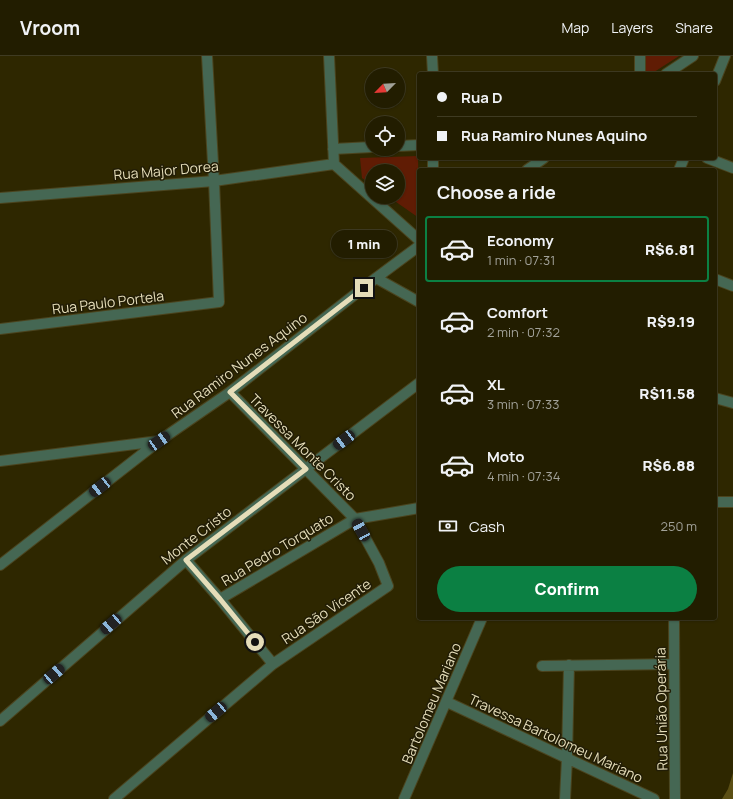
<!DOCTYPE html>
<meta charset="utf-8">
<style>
:root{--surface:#221d00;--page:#2a260a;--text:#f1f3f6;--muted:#a2a299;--line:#3f3b22;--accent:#0b8043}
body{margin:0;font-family:Manrope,sans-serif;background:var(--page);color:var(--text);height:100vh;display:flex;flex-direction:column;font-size:15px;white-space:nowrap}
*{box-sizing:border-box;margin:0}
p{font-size:13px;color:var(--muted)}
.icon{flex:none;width:22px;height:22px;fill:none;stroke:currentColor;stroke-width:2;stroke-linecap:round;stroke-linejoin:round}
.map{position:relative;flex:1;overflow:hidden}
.sheet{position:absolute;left:417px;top:112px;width:300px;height:452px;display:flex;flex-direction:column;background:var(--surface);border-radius:4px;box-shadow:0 1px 3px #0004,0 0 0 1px var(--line)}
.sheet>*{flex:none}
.banner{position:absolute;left:417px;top:16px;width:300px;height:88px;border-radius:4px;box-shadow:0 1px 3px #0004,0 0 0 1px var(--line);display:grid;align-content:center;height:88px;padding:0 20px;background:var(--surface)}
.needle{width:26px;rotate:246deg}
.fabs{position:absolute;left:365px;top:12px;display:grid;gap:8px}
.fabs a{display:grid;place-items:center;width:40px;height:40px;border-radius:50%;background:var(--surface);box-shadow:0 1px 3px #0004,0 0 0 1px var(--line);font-size:20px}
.end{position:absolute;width:18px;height:18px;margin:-9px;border:5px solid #e5ddb9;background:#111;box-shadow:0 0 0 2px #111}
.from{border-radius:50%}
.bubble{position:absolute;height:28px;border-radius:14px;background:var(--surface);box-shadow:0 1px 3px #0004,0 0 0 1px var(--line);font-size:13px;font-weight:800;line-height:28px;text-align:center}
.car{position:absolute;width:12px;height:24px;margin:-12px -6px;border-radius:5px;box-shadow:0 0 3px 1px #0007;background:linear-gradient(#222 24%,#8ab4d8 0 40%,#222 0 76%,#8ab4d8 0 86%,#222 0)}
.banner b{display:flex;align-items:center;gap:14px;height:38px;font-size:15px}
.banner b+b{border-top:1px solid var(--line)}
.banner i{width:10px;height:10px;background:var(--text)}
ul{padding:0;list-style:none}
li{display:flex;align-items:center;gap:12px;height:66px;margin:0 8px 6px;padding:0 12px;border:2px solid transparent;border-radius:4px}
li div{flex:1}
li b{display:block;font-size:15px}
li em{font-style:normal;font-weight:800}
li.active{border-color:var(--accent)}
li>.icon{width:36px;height:36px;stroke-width:1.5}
h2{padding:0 20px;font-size:18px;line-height:48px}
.pay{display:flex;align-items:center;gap:10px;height:44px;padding:0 20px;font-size:15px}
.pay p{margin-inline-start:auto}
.primary-button{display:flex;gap:8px;margin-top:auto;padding:8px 20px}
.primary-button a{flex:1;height:46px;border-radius:24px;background:var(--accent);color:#fff;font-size:16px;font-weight:800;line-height:46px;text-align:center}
header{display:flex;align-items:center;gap:24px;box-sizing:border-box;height:56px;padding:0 20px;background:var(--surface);border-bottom:1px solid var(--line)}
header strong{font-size:19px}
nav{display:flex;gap:22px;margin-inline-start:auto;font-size:14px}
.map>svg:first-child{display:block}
.green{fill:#601c04}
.building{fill:#5b4f14}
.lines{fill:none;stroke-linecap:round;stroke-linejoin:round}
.street-casing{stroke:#4b441e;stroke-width:12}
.street{stroke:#456753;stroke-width:10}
.route{stroke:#e5ddb9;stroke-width:5}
.labels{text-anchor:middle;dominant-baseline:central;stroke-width:3;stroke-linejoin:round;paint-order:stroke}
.street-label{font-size:14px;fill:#e5ddb9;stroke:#221d06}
</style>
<header>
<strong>Vroom</strong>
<nav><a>Map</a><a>Layers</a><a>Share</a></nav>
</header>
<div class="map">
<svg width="733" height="743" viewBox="0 0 733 743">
<rect width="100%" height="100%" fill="#2e2700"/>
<!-- green -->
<path class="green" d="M646 0H679L651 18H646Z
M418 100 419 162 389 141H398V115H372V129L362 122 360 102Z"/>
<!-- building -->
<path class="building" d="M733 717V743H722L728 733Z"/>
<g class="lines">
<defs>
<path id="street" d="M329 0 334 108
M432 0 433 18
M640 18V0
M666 18 693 0
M715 25 725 0
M398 90 419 89
M333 93 372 91
M707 102 733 112
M334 108 419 184
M433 114V102
M527 114 544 102
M679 114 684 102
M0 142 214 125 334 108
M376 222 419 246
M715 223 733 230
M0 273 219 246 214 125 207 0
M715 342 733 347
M0 405 159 385
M715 446H733
M186 504 220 543 273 608
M0 509 159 385 230 336 376 222 419 190
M220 543 355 463 419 452
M674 562 675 743
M542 610 674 608
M447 646 654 743
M0 665 186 504 419 327
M114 743 273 608 388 530 379 507 355 463 230 336
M404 743 482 562
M565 743 567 702 569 609"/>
</defs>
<!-- street casing -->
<use href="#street" class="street-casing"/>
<!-- street -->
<use href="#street" class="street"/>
</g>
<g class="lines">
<!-- route -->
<path class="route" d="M255 586 220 543 186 504 306 413 230 336 364 232"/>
</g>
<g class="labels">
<!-- street labels -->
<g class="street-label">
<text transform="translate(166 114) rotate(-5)">Rua Major Dorea</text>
<text transform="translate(108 246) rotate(-7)">Rua Paulo Portela</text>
<text transform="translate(239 309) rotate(-37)">Rua Ramiro Nunes Aquino</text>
<text transform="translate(303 391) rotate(45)">Travessa Monte Cristo</text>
<text transform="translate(196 479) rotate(-38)">Monte Cristo</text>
<text transform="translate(277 493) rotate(-31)">Rua Pedro Torquato</text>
<text transform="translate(326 555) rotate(-34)">Rua São Vicente</text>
<text transform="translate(431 647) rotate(-67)">Bartolomeu Mariano</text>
<text transform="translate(661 653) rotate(-91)">Rua União Operária</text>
<text transform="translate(556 682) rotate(25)">Travessa Bartolomeu Mariano</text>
</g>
</g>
</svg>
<div class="fabs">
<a><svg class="needle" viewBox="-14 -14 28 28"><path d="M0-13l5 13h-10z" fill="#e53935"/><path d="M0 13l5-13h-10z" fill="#a2a299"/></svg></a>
<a><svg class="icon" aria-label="locate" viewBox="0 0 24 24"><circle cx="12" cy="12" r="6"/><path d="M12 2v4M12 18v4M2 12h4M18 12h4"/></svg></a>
<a><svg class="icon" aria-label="layers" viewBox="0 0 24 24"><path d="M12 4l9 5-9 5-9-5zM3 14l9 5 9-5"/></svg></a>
</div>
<i class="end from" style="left:255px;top:586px"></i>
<i class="end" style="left:364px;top:232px"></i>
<div class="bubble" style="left:331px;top:174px;width:66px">1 min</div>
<i class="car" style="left:344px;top:384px;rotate:233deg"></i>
<i class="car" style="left:159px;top:385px;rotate:56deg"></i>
<i class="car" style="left:100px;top:431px;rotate:232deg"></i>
<i class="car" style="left:361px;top:474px;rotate:331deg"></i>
<i class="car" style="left:111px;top:568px;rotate:229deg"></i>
<i class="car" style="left:54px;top:618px;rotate:49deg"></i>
<i class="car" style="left:216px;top:656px;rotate:230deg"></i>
<div class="banner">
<b><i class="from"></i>Rua D</b>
<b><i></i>Rua Ramiro Nunes Aquino</b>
</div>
<section class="sheet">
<h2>Choose a ride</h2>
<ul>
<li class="active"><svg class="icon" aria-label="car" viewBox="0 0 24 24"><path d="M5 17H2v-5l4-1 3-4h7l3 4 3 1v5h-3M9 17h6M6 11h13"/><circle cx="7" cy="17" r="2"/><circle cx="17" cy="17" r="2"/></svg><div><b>Economy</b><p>1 min · 07:31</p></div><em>R$6.81</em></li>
<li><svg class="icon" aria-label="car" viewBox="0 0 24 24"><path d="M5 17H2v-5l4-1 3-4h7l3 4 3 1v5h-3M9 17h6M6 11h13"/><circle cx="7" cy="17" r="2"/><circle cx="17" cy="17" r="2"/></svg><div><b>Comfort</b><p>2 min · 07:32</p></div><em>R$9.19</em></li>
<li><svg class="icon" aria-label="car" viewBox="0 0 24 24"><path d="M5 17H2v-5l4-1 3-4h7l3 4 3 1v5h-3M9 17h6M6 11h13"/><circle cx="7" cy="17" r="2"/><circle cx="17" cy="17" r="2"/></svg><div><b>XL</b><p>3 min · 07:33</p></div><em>R$11.58</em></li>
<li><svg class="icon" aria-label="car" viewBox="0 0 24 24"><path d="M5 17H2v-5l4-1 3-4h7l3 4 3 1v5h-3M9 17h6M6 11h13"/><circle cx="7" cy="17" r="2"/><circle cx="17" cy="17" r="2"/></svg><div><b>Moto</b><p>4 min · 07:34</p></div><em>R$6.88</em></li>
</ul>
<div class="pay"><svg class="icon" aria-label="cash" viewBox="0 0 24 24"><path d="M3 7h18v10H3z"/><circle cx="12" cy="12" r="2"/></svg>Cash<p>250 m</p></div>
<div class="primary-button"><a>Confirm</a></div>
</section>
</div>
